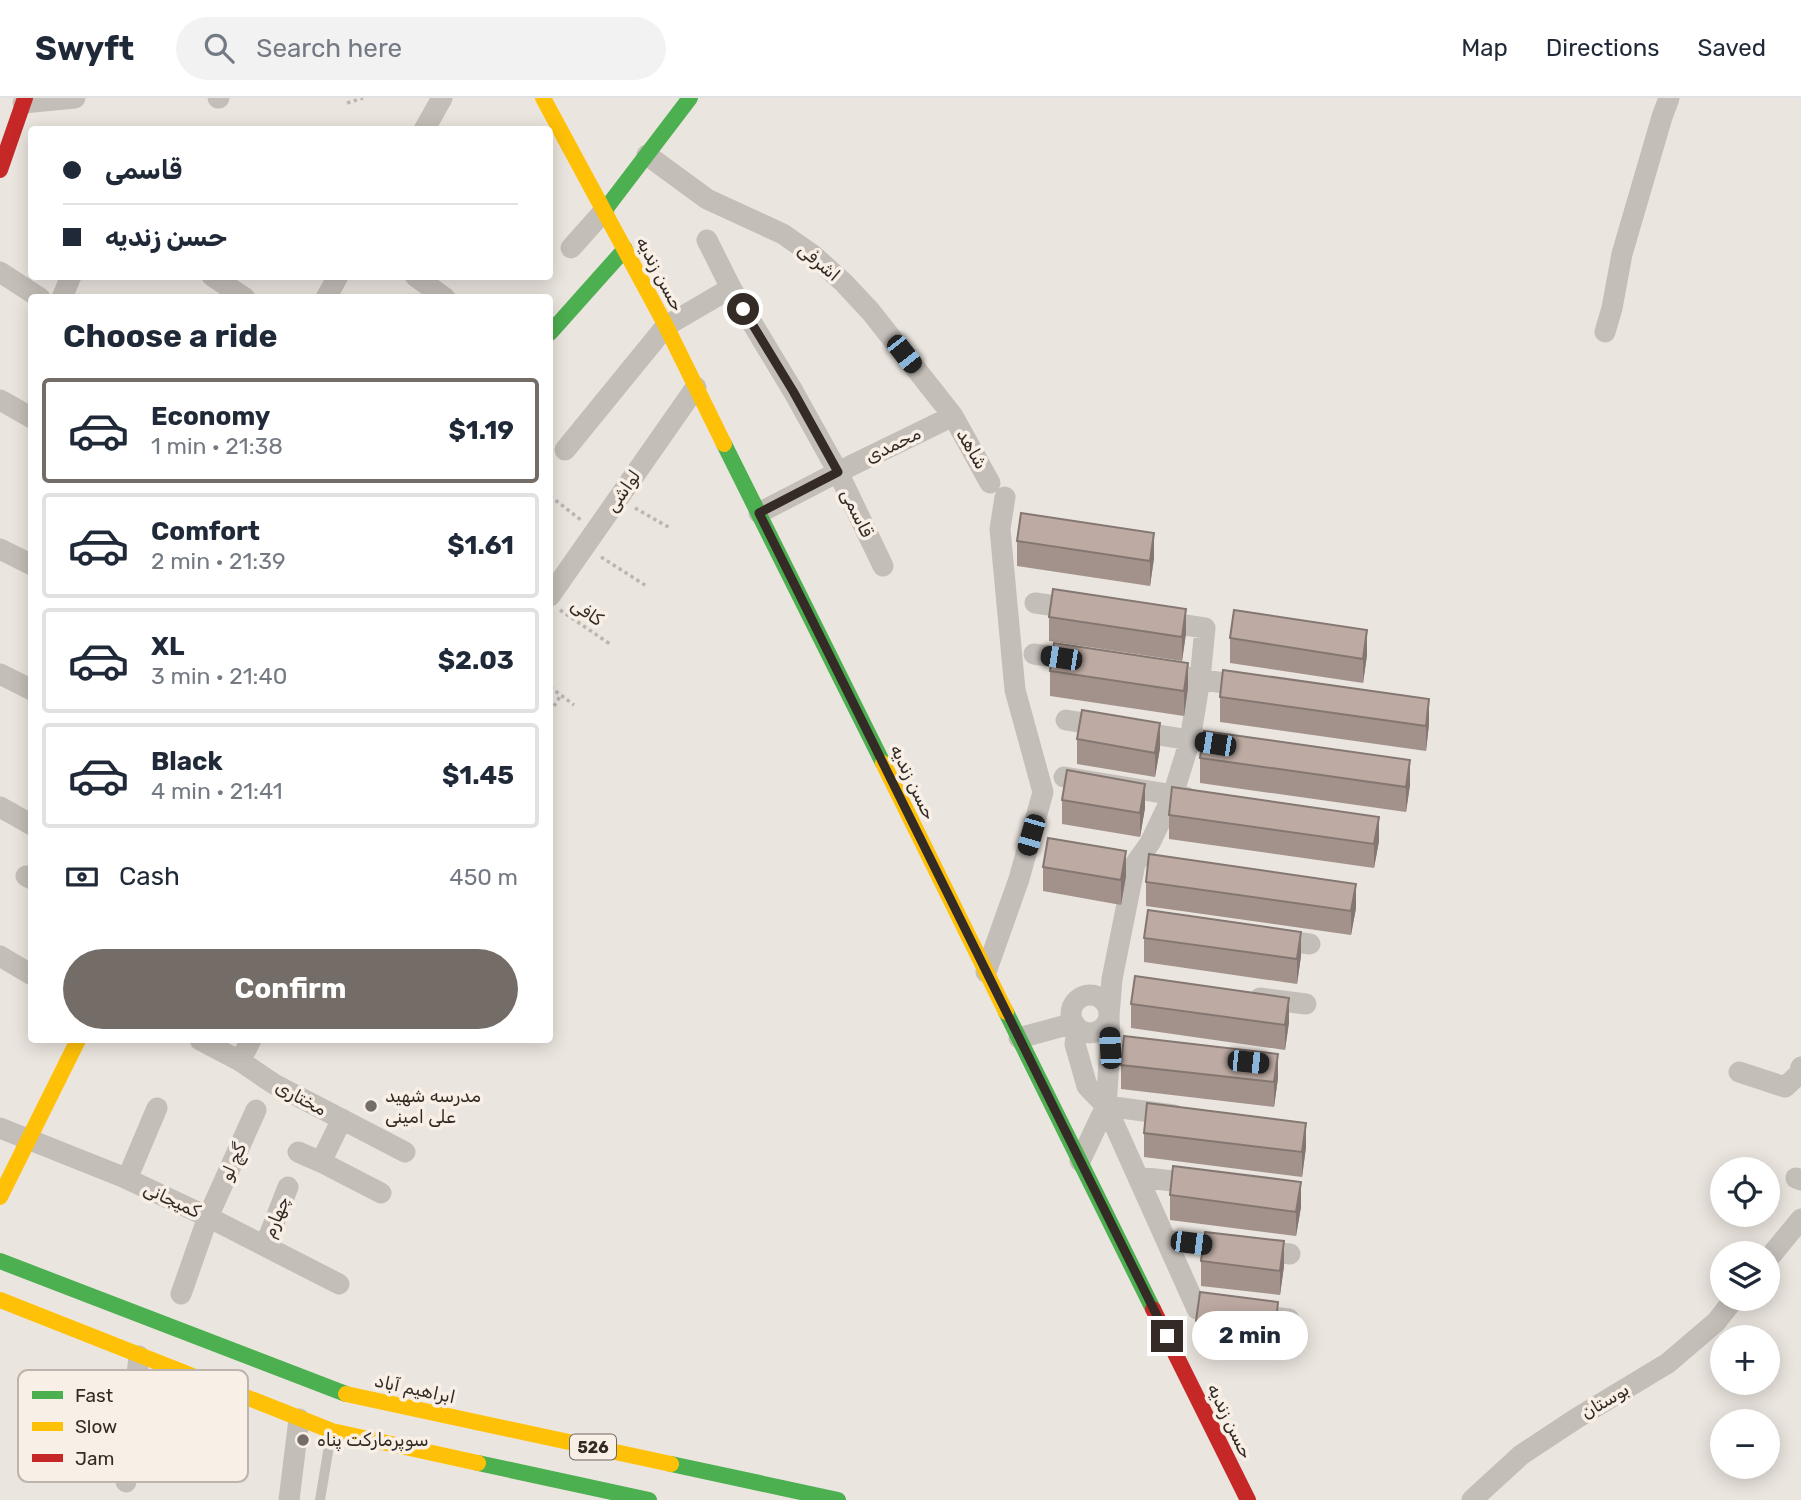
<!DOCTYPE html>
<meta charset="utf-8">
<style>
:root{--surface:#fff;--page:#f2f2f3;--text:#1f2937;--muted:#747a83;--line:#e0e1e3;--accent:#746c67}
body{margin:0;font-family:Rubik,"Noto Naskh Arabic",sans-serif;background:var(--page);color:var(--text);height:100vh;display:flex;flex-direction:column;font-size:26px;white-space:nowrap}
*{box-sizing:border-box;margin:0}
p{font-size:23px;color:var(--muted)}
.icon{flex:none;width:38px;height:38px;fill:none;stroke:currentColor;stroke-width:2;stroke-linecap:round;stroke-linejoin:round}
.map{position:relative;flex:1;overflow:hidden}
.drawer{position:absolute;left:28px;top:196px;width:525px;height:749px;display:flex;flex-direction:column;background:var(--surface);border-radius:7px;box-shadow:0 4px 18px #0003}
.drawer>*{flex:none}
.top-card{position:absolute;left:28px;top:28px;width:525px;height:154px;border-radius:7px;box-shadow:0 4px 18px #0003;display:grid;align-content:center;height:154px;padding:0 35px;background:var(--surface)}
.fabs{position:absolute;left:1710px;top:1059px;display:grid;gap:14px}
.fabs a{display:grid;place-items:center;width:70px;height:70px;border-radius:50%;background:var(--surface);box-shadow:0 4px 18px #0003;font-size:35px}
.end{position:absolute;width:32px;height:32px;margin:-16px;border:9px solid #342b27;background:#fff;box-shadow:0 0 0 4px #fff}
.from{border-radius:50%}
.bubble{position:absolute;height:49px;border-radius:24px;background:var(--surface);box-shadow:0 4px 18px #0003;font-size:23px;font-weight:700;line-height:49px;text-align:center}
.car{position:absolute;width:21px;height:42px;margin:-21px -10px;border-radius:9px;box-shadow:0 0 5px 2px #0007;background:linear-gradient(#222 24%,#8ab4d8 0 40%,#222 0 76%,#8ab4d8 0 86%,#222 0)}
.top-card b{display:flex;align-items:center;gap:24px;height:66px;font-size:26px}
.top-card b+b{border-top:2px solid var(--line)}
.top-card i{width:18px;height:18px;background:var(--text)}
ul{padding:0;list-style:none}
li{display:flex;align-items:center;gap:21px;height:105px;margin:0 14px 10px;padding:0 21px;border:4px solid var(--line);border-radius:7px}
li div{flex:1}
li b{display:block;font-size:26px}
li em{font-style:normal;font-weight:700}
li.active{border-color:var(--accent)}
li>.icon{width:63px;height:63px;stroke-width:1.5}
h2{padding:0 35px;font-size:32px;line-height:84px}
.pay{display:flex;align-items:center;gap:18px;height:77px;padding:0 35px;font-size:26px}
.pay p{margin-inline-start:auto}
.primary-button{display:flex;gap:14px;margin-top:auto;padding:14px 35px}
.primary-button a{flex:1;height:80px;border-radius:42px;background:var(--accent);color:#fff;font-size:28px;font-weight:700;line-height:80px;text-align:center}
header{display:flex;align-items:center;gap:42px;box-sizing:border-box;height:98px;padding:0 35px;background:var(--surface);border-bottom:2px solid var(--line)}
header strong{font-size:33px}
nav{display:flex;gap:38px;margin-inline-start:auto;font-size:24px}
.search{width:490px;height:63px;background:var(--page);display:flex;align-items:center;gap:18px;box-sizing:border-box;padding:0 24px;border-radius:38px;color:var(--muted);font-size:26px}
.map>svg:first-child{display:block}
.lines{fill:none;stroke-linecap:round;stroke-linejoin:round}
.path{stroke:#bcb6b1;stroke-width:3.5;stroke-dasharray:3.5 3.5;stroke-linecap:butt}
.lane{stroke:#c4beb8;stroke-width:10}
.street{stroke:#c4beb8;stroke-width:21}
.fast{stroke:#4caf50;stroke-width:16}
.slow{stroke:#ffc107;stroke-width:16}
.jam{stroke:#c62828;stroke-width:16}
.wall{fill:#a3928b}
.shaded-wall{fill:#847771}
.building{fill:#bdaaa2;stroke:#847771;stroke-width:2}
.route{stroke:#342b27;stroke-width:9}
.poi-dot{fill:#746c67;stroke:#f8f0e6;stroke-width:2.5}
.labels{text-anchor:middle;dominant-baseline:central;stroke-width:7;stroke-linejoin:round;paint-order:stroke}
.shield{fill:#f8f0e6;stroke:#6f6660;stroke-width:2}
.shield-label{font-size:16px;font-weight:bold;fill:#342b27}
.street-label{font-size:18px;fill:#342b27;stroke:#f8f0e6}
.poi-label{font-size:18px;fill:#342b27;stroke:#f8f0e6;text-anchor:start}
.key{fill:#f8f0e6;stroke:#bdb5ad;stroke-width:2}
.key-label{font-size:19px;fill:#342b27}
</style>
<header>
<strong>Swyft</strong>
<div class="search"><svg class="icon" aria-label="search" viewBox="0 0 24 24"><circle cx="10" cy="10" r="6"/><path d="M15 15l6 6"/></svg>Search here</div>
<nav><a>Map</a><a>Directions</a><a>Saved</a></nav>
</header>
<div class="map">
<svg width="1801" height="1402" viewBox="0 0 1801 1402">
<rect width="100%" height="100%" fill="#ebe5df"/>
<g class="lines">
<!-- path -->
<path class="path" d="M347 5 363 0
M550 398 581 422
M635 410 670 430
M601 459 648 489
M560 512 610 546
M550 589 574 607
M550 614 561 597"/>
<!-- lane -->
<path class="lane" d="M320 1402 331 1336"/>
<!-- street -->
<path class="street" d="M218 0H219
M23 5 75 0
M424 32 442 0
M647 57 707 101 783 136 813 157 844 185 871 214 953 318 990 385
M707 142 731 190 793 293 838 374 883 468
M571 150 604 113
M0 174 40 200
M212 178 245 200
M415 178 445 200
M62 200 71 178
M326 200 338 178
M1605 234 1612 210 1622 156 1662 19 1669 0
M0 302 32 320
M565 352 666 228 731 190
M759 415 838 374 953 318
M0 451 32 467
M550 498 696 289
M1035 505 1078 511
M1034 556 1081 563
M0 576 32 592
M1185 579 1250 589
M1066 622 1202 644
M1064 679 1186 699
M0 709 32 727
M26 778 32 781
M1273 841 1310 846
M0 858 32 877
M986 874 1019 781 1043 694 1015 592 1000 431 1005 399
M1071 916a19 19 0 1 1 38 0a19 19 0 1 1-38 0Z
M1260 900 1306 906
M1078 930 1075 946 1087 988 1106 1008
M1019 940 1074 925
M200 942 240 963 274 986 405 1054
M240 963 251 942
M1739 974 1785 989 1799 976 1801 969
M1174 1017 1106 1008 1197 1211 1289 1221
M342 1021 321 1064 381 1095
M0 1030 123 1079 208 1119 339 1186
M298 1054 321 1064
M1080 1063 1106 1008 1110 950 1109 918 1112 881 1135 766 1150 745 1173 697 1190 642 1200 581 1205 530 1158 523
M1138 1079 1199 1086
M1796 1080 1801 1082
M127 1081 157 1010
M1166 1142 1290 1156
M265 1148 288 1089
M1768 1161 1801 1121
M181 1196 208 1119 256 1012
M126 1384 139 1258
M289 1402 299 1321
M1472 1402 1521 1357 1577 1320 1668 1265 1716 1224 1735 1200"/>
<!-- fast -->
<path class="fast" d="M604 113 690 0
M550 235 625 151
M724 346 883 665
M1006 914 1153 1211
M0 1163 346 1296
M478 1365 649 1402
M671 1366 838 1402"/>
<!-- slow -->
<path class="slow" d="M543 0 666 228 724 346
M883 665 1006 914
M0 1099 78 942
M0 1202 332 1333 478 1365
M346 1296 671 1366"/>
<!-- jam -->
<path class="jam" d="M0 72 25 0
M1153 1211 1248 1402"/>
</g>
<!-- wall -->
<path class="wall" d="M1017 443 1154 460 1150 488 1017 468Z
M1049 519 1186 535 1182 563 1049 543Z
M1230 540 1367 557 1363 585 1230 565Z
M1050 573 1188 590 1184 618 1050 598Z
M1220 599 1429 626 1426 653 1220 624Z
M1077 641 1160 650 1155 679 1077 666Z
M1200 660 1410 687 1406 714 1200 685Z
M1062 702 1145 710 1140 739 1062 726Z
M1169 717 1379 743 1374 770 1169 741Z
M1043 769 1126 778 1121 807 1043 793Z
M1146 784 1356 810 1351 837 1146 808Z
M1144 840 1301 858 1297 886 1144 864Z
M1131 906 1289 924 1285 952 1131 930Z
M1121 967 1278 980 1274 1009 1121 991Z
M1144 1035 1306 1049 1302 1079 1144 1059Z
M1170 1097 1301 1109 1296 1138 1170 1122Z
M1201 1163 1284 1168 1280 1197 1201 1188Z
M1196 1223 1278 1228 1275 1257 1196 1248Z"/>
<!-- shaded-wall -->
<path class="shaded-wall" d="M1154 435V460L1150 488V463Z
M1186 511V535L1182 563V539Z
M1367 532V557L1363 585V561Z
M1188 565V590L1184 618V593Z
M1429 601V626L1426 653V628Z
M1160 625V650L1155 679V655Z
M1410 662V687L1406 714V689Z
M1145 686V710L1140 739V715Z
M1379 719V743L1374 770V746Z
M1126 753V778L1121 807V782Z
M1356 786V810L1351 837V813Z
M1301 834V858L1297 886V861Z
M1289 900V924L1285 952V927Z
M1278 956V980L1274 1009V984Z
M1306 1025V1049L1302 1079V1054Z
M1301 1084V1109L1296 1138V1114Z
M1284 1143V1168L1280 1197V1173Z
M1278 1204V1228L1275 1257V1233Z"/>
<!-- building -->
<path class="building" d="M1021 415 1154 435 1150 463 1017 443Z
M1053 491 1186 511 1182 539 1049 519Z
M1234 512 1367 532 1363 561 1230 540Z
M1054 545 1188 565 1184 593 1050 573Z
M1223 572 1429 601 1426 628 1220 599Z
M1082 612 1160 625 1155 655 1077 641Z
M1204 633 1410 662 1406 689 1200 660Z
M1067 672 1145 686 1140 715 1062 702Z
M1172 689 1379 719 1374 746 1169 717Z
M1048 740 1126 753 1121 782 1043 769Z
M1149 756 1356 786 1351 813 1146 784Z
M1148 812 1301 834 1297 861 1144 840Z
M1135 878 1289 900 1285 927 1131 906Z
M1124 938 1278 956 1274 984 1121 967Z
M1147 1005 1306 1025 1302 1054 1144 1035Z
M1173 1068 1301 1084 1296 1114 1170 1097Z
M1205 1134 1284 1143 1280 1173 1201 1163Z
M1200 1194 1278 1204 1275 1233 1196 1223Z"/>
<g class="lines">
<!-- route -->
<path class="route" d="M743 211 793 293 838 374 759 415 1167 1238"/>
</g>
<!-- markers -->
<g class="poi-dot">
<circle cx="371" cy="1008" r="7"/>
<circle cx="303" cy="1342" r="7"/>
</g>
<g class="labels">
<!-- shield labels -->
<rect class="shield" x="570" y="1336.5" width="46" height="25" rx="5"/>
<g class="shield-label">
<text x="593" y="1349">526</text>
</g>
<!-- street labels -->
<g class="street-label">
<text transform="translate(819 164) rotate(40)">اشرفی</text>
<text transform="translate(660 176) rotate(62)">حسن زندیه</text>
<text transform="translate(893 347) rotate(-26)">محمدی</text>
<text transform="translate(972 351) rotate(60)">شاهد</text>
<text transform="translate(623 393) rotate(-55)">لواشی</text>
<text transform="translate(857 415) rotate(64)">قاسمی</text>
<text transform="translate(587 514) rotate(34)">کافی</text>
<text transform="translate(913 684) rotate(64)">حسن زندیه</text>
<text transform="translate(301 1000) rotate(28)">مختاری</text>
<text transform="translate(233 1064) rotate(-66)">گچ لو</text>
<text transform="translate(172 1102) rotate(25)">کمیجانی</text>
<text transform="translate(276 1119) rotate(-68)">چهارم</text>
<text transform="translate(415 1291) rotate(12)">ابراهیم آباد</text>
<text transform="translate(1605 1303) rotate(-31)">بوستان</text>
<text transform="translate(1230 1323) rotate(64)">حسن زندیه</text>
</g>
<!-- poi labels -->
<g class="poi-label">
<text x="385" y="998">مدرسه شهید<tspan x="385" dy="21">علی امینی</tspan></text>
<text x="317" y="1342">سوپرمارکت پناه</text>
</g>
</g>
<!-- legend -->
<rect x="18" y="1272" width="230" height="112" rx="10" class="key"/>
<rect x="32" y="1293" width="31" height="8" fill="#4caf50"/>
<rect x="32" y="1324" width="31" height="9" fill="#ffc107"/>
<rect x="32" y="1356" width="31" height="8" fill="#c62828"/>
<g class="key-label">
<text x="75" y="1304">Fast</text>
<text x="75" y="1335">Slow</text>
<text x="75" y="1367">Jam</text>
</g>
</svg>
<div class="fabs">
<a><svg class="icon" aria-label="locate" viewBox="0 0 24 24"><circle cx="12" cy="12" r="6"/><path d="M12 2v4M12 18v4M2 12h4M18 12h4"/></svg></a>
<a><svg class="icon" aria-label="layers" viewBox="0 0 24 24"><path d="M12 4l9 5-9 5-9-5zM3 14l9 5 9-5"/></svg></a>
<a>+</a>
<a>−</a>
</div>
<i class="end from" style="left:743px;top:211px"></i>
<i class="end" style="left:1167px;top:1238px"></i>
<div class="bubble" style="left:1192px;top:1213px;width:116px">2 min</div>
<i class="car" style="left:904px;top:256px;rotate:142deg"></i>
<i class="car" style="left:1061px;top:560px;rotate:279deg"></i>
<i class="car" style="left:1215px;top:646px;rotate:279deg"></i>
<i class="car" style="left:1031px;top:737px;rotate:196deg"></i>
<i class="car" style="left:1110px;top:950px;rotate:357deg"></i>
<i class="car" style="left:1248px;top:964px;rotate:96deg"></i>
<i class="car" style="left:1191px;top:1145px;rotate:97deg"></i>
<div class="top-card">
<b><i class="from"></i>قاسمی</b>
<b><i></i>حسن زندیه</b>
</div>
<section class="drawer">
<h2>Choose a ride</h2>
<ul>
<li class="active"><svg class="icon" aria-label="car" viewBox="0 0 24 24"><path d="M5 17H2v-5l4-1 3-4h7l3 4 3 1v5h-3M9 17h6M6 11h13"/><circle cx="7" cy="17" r="2"/><circle cx="17" cy="17" r="2"/></svg><div><b>Economy</b><p>1 min · 21:38</p></div><em>$1.19</em></li>
<li><svg class="icon" aria-label="car" viewBox="0 0 24 24"><path d="M5 17H2v-5l4-1 3-4h7l3 4 3 1v5h-3M9 17h6M6 11h13"/><circle cx="7" cy="17" r="2"/><circle cx="17" cy="17" r="2"/></svg><div><b>Comfort</b><p>2 min · 21:39</p></div><em>$1.61</em></li>
<li><svg class="icon" aria-label="car" viewBox="0 0 24 24"><path d="M5 17H2v-5l4-1 3-4h7l3 4 3 1v5h-3M9 17h6M6 11h13"/><circle cx="7" cy="17" r="2"/><circle cx="17" cy="17" r="2"/></svg><div><b>XL</b><p>3 min · 21:40</p></div><em>$2.03</em></li>
<li><svg class="icon" aria-label="car" viewBox="0 0 24 24"><path d="M5 17H2v-5l4-1 3-4h7l3 4 3 1v5h-3M9 17h6M6 11h13"/><circle cx="7" cy="17" r="2"/><circle cx="17" cy="17" r="2"/></svg><div><b>Black</b><p>4 min · 21:41</p></div><em>$1.45</em></li>
</ul>
<div class="pay"><svg class="icon" aria-label="cash" viewBox="0 0 24 24"><path d="M3 7h18v10H3z"/><circle cx="12" cy="12" r="2"/></svg>Cash<p>450 m</p></div>
<div class="primary-button"><a>Confirm</a></div>
</section>
</div>
